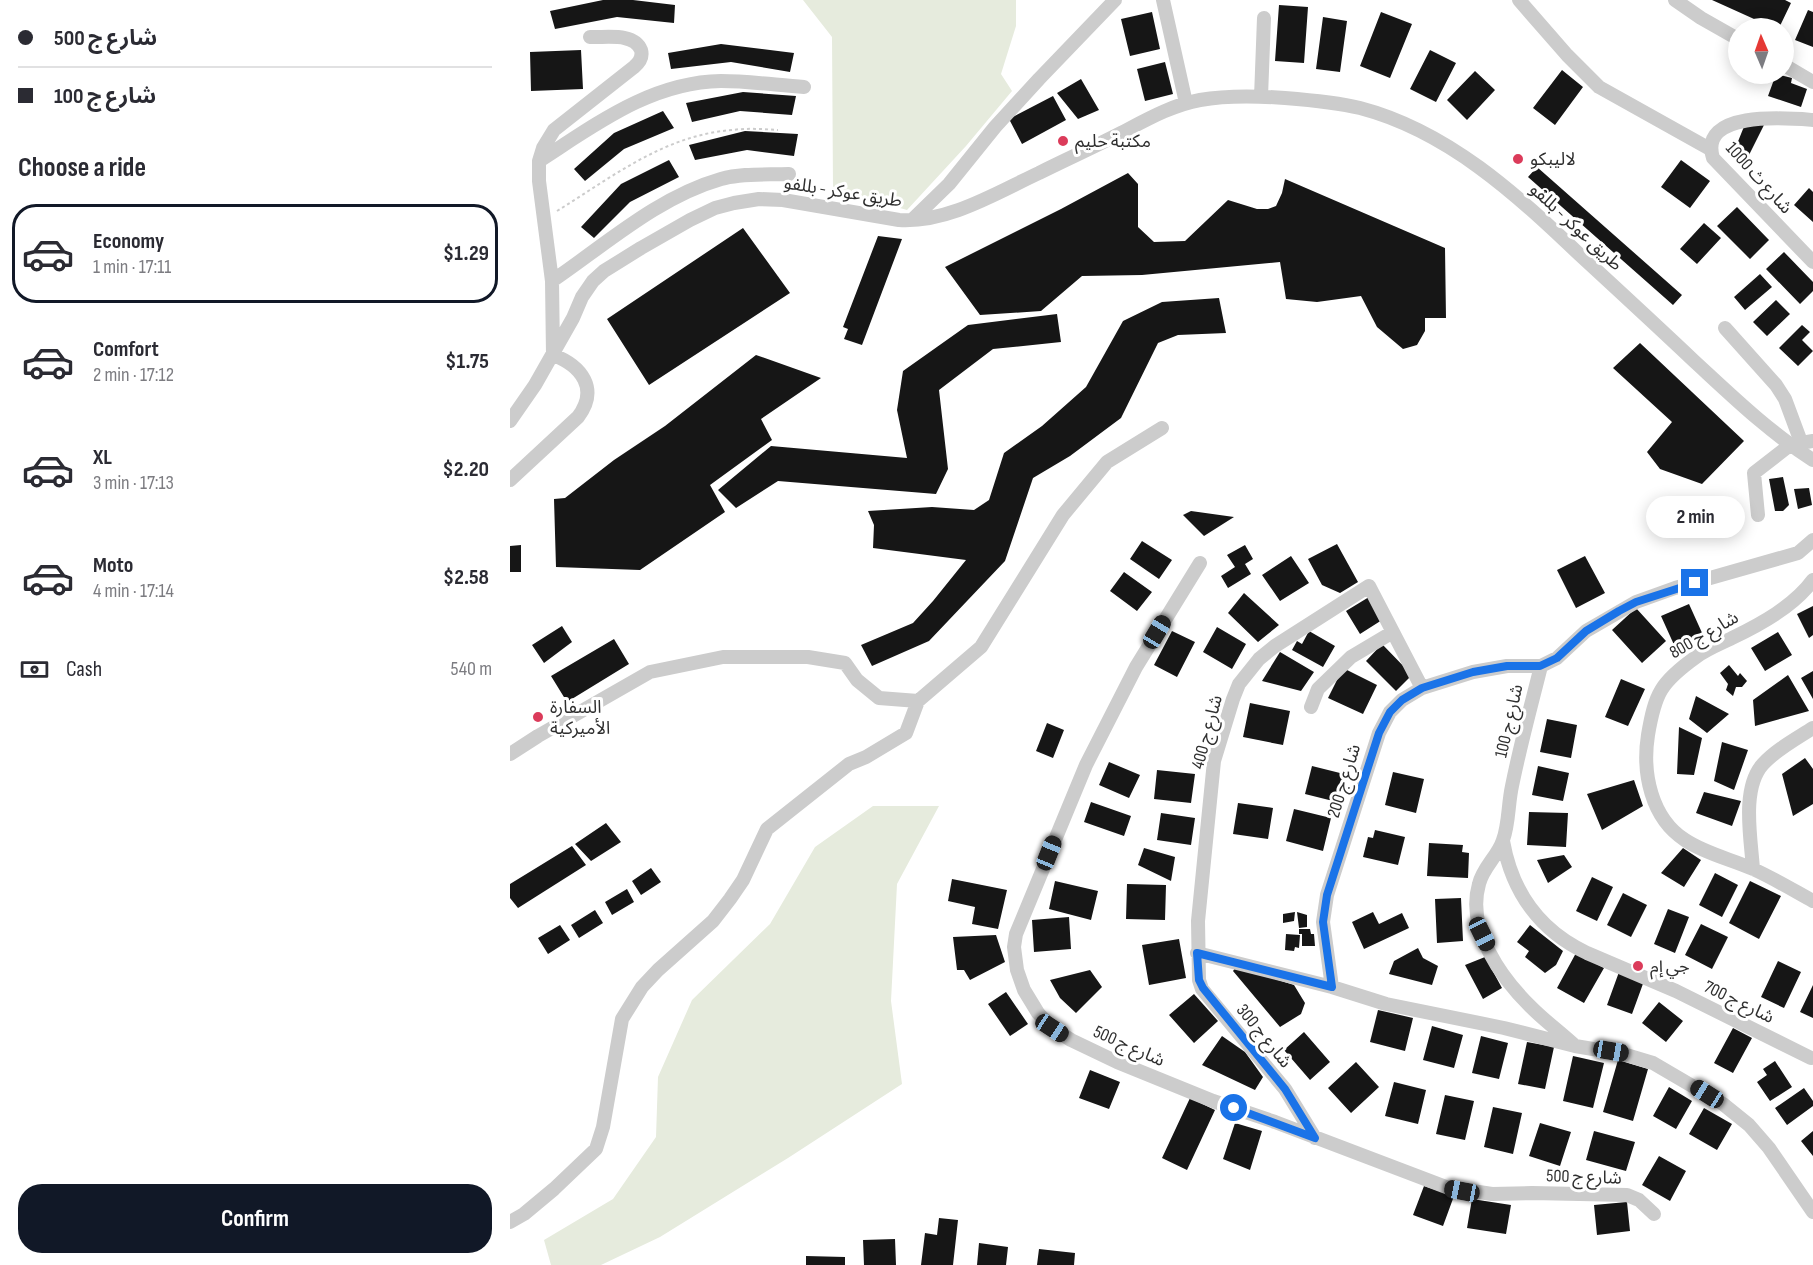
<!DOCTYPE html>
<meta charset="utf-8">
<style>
:root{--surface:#fff;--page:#f7f7f7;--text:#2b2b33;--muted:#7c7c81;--line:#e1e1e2;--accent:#111827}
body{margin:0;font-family:"Sofia Sans Condensed","Noto Sans Arabic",sans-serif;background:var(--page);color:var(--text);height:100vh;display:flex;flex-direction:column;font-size:22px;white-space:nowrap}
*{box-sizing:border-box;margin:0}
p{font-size:20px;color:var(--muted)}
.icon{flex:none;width:33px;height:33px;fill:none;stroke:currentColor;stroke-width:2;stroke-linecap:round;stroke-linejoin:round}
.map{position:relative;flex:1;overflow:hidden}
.panel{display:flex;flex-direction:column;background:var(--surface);width:510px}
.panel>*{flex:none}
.guide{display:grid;align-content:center;height:132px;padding:0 18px;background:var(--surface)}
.needle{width:39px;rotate:358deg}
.buttons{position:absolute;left:1218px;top:18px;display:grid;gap:12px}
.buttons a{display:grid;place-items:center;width:66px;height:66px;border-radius:50%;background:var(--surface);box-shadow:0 3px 15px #0003;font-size:30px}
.end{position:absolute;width:27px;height:27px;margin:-14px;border:8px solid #1a73e8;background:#fff;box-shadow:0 0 0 3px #fff}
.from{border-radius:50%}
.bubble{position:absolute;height:42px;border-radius:21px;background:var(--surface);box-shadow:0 3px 15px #0003;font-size:20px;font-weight:700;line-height:42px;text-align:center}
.car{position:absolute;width:18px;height:36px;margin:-18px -9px;border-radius:8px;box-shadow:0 0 4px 2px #0007;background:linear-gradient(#222 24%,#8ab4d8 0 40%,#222 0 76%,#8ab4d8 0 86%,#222 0)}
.guide b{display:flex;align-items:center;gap:21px;height:57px;font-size:22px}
.guide b+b{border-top:2px solid var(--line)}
.guide i{width:15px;height:15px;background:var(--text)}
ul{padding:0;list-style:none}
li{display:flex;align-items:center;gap:18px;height:99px;margin:0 12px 9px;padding:0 6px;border:3px solid transparent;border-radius:24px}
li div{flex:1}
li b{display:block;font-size:22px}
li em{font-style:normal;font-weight:700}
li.on{border-color:var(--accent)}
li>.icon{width:54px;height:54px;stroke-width:1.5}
h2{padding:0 18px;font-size:27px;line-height:72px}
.pay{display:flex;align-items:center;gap:15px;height:66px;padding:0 18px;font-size:22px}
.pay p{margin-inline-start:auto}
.action{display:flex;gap:12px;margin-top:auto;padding:12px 18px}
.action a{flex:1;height:69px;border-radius:24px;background:var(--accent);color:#fff;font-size:24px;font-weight:700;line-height:69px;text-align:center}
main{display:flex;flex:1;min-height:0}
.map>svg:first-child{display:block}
.green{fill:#e6ebdd}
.building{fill:#161616}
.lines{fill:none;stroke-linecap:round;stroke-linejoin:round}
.path{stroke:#ccc;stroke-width:2;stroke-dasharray:3 3;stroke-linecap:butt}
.minor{stroke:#ccc;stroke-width:14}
.route{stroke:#1a73e8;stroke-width:8}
.poi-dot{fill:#db3b5a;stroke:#fff;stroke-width:2}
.labels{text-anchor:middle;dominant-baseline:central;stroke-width:6;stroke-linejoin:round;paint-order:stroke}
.poi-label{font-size:18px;fill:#2f2f2f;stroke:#fff;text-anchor:start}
.street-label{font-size:18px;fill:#2f2f2f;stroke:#fff}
</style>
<main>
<section class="panel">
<div class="guide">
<b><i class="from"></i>شارع ج 500</b>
<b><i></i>شارع ج 100</b>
</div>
<h2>Choose a ride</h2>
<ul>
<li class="on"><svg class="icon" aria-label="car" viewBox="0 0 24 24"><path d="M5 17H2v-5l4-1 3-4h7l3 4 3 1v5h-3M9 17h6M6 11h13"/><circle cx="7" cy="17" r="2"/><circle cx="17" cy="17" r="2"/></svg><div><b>Economy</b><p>1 min · 17:11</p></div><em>$1.29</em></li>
<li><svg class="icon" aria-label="car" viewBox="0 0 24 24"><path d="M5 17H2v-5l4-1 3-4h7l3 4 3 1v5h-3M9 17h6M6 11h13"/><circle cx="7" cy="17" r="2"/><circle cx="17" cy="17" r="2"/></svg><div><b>Comfort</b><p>2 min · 17:12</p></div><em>$1.75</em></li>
<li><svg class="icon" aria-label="car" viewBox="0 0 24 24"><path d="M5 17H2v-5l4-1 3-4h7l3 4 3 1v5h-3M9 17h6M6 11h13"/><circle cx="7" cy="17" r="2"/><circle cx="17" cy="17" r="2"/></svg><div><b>XL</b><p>3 min · 17:13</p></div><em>$2.20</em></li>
<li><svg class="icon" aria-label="car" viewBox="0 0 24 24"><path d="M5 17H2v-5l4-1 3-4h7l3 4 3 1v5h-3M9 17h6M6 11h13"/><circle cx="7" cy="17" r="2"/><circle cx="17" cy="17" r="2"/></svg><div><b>Moto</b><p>4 min · 17:14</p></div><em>$2.58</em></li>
</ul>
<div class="pay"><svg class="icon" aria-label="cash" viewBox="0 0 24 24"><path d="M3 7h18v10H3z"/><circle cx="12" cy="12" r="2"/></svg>Cash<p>540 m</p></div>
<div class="action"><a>Confirm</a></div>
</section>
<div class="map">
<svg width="1303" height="1265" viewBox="0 0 1303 1265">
<rect width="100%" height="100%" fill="#fff"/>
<!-- green -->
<path class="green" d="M293 0H506V26L491 74 502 91 456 146 397 210 323 189 322 37Z
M363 806H429L387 884 381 1001 392 1084 278 1158 150 1237 91 1265H41L34 1240 103 1199 146 1137 148 1077 182 1000 260 924 305 847Z"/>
<!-- building -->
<path class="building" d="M93 0H123L165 5 164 23 107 17 45 29 40 11Z
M1202 0H1275L1281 3 1269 28H1264Z
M769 5 798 7 794 63 765 61Z
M1298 10 1303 12V47L1285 40Z
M642 12 650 49 620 56 611 19Z
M871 12 902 24 880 78 850 66Z
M813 17 837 21 830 72 806 69Z
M211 44 284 53 280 72 221 62 161 69 158 53Z
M71 50 73 89 21 91 20 52Z
M920 50 946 63 926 102 900 89Z
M655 62 663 94 635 101 627 69Z
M1052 70 1073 87 1045 125 1023 108Z
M965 71 985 90 957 120 937 100Z
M1266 74 1282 78 1281 83 1297 89 1291 107 1258 96Z
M571 79 589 110 568 119 547 93Z
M233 92 286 96 282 115 230 111 182 122 176 103Z
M543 96 556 120 512 144 499 119Z
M153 111 164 128 114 149 75 181 64 169 104 133Z
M1255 123 1236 161 1223 154 1235 124Z
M235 131 288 134 284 156 237 150 185 160 179 145Z
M159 160 169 177 120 202 84 238 71 227 111 184Z
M1171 160 1200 181 1180 208 1151 187Z
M1027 167 1172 295 1163 305 1018 177Z
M618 173 628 184V227L644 242 675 241 718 200 747 209H758L766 206 772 193 775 179 935 248 936 318H915V331L907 345 893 349 867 327 851 296 807 302 776 299 770 262 632 275 572 276 531 311 470 315 435 267 551 209Z
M1299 188 1303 192V222L1284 205Z
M1227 207 1259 240 1240 259 1207 226Z
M1194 223 1211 238 1187 264 1170 249Z
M233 228 280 293 139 385 97 319Z
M368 236 392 239 352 345 334 339 338 329 333 327Z
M1274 252 1303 282V291L1290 304 1256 269Z
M1250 274 1262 287 1235 310 1224 297Z
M709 298 716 333 668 335 648 343 611 418 560 456 523 478 495 561 419 641 362 666 351 645 403 623 423 601 456 560 363 548 364 525 358 511 422 507 464 510 479 500 494 453 532 426 576 387 613 321 652 302Z
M1266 300 1280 314 1257 336 1243 322Z
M547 314 551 342 483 349 429 390 438 469 426 494 268 481 226 508 208 490 261 446 397 458 387 410 393 371 458 325Z
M1292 325 1300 332 1292 340 1303 351 1288 366 1269 348Z
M1130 343 1234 441 1192 484 1150 469 1137 452 1162 422 1103 368Z
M246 355 311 378 251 419 262 440 200 485 215 512 130 570 46 567 44 499 55 498 104 460 155 426Z
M1273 477 1279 505 1273 511H1265L1259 479Z
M1299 488 1302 505 1288 509 1284 489Z
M681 511 724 517 694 536 673 515Z
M632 541 662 560 649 579 620 559Z
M827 544 848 582 830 593 812 585 798 559Z
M11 545V572H0V546Z
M735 545 743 559 735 564 741 574 718 588 711 576 725 567 717 555Z
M781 556 799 583 770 601 752 575Z
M1075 556 1095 593 1066 608 1047 570Z
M614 572 642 592 627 611 600 591Z
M734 593 769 625 748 642 718 613Z
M859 597 872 620 850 634 836 611Z
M1179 604 1193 635 1165 647 1151 616Z
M1303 606V635L1299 638 1287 614Z
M1126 608 1156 641 1132 663 1102 630Z
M52 626 62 642 34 663 22 645Z
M707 627 736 644 722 669 693 652Z
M662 631 685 642 667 677 644 665Z
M799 631 825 646 813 667 782 650 787 641 792 644Z
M1268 632 1282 655 1255 671 1241 648Z
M104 639 119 664 57 702 41 676Z
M872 644 902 675 886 691 856 661Z
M770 652 804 672 791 691 752 681Z
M1219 665 1228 676 1230 673 1237 681 1232 687H1226L1223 696 1216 690 1218 684 1210 673Z
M833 668 867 685 853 714 818 698Z
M1303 671V699L1291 678Z
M1278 675 1299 711 1245 726 1243 700Z
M1111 679 1135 689 1118 726 1095 717Z
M1186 696 1219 714 1197 733 1179 719Z
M740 703 780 711 773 745 733 737Z
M1037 719 1067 725 1061 758 1030 752Z
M537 723 554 730 543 758 526 751Z
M1169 727 1192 738 1184 775 1167 774Z
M1212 742 1238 750 1224 790 1204 781Z
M1295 758 1303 769V804L1283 816 1272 774Z
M599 762 630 775 619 798 589 785Z
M802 766 838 775 831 803 795 794Z
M1028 766 1059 773 1053 801 1022 795Z
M647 770 685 774 681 803 644 799Z
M883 772 914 779 906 813 875 805Z
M1124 780 1133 806 1092 830 1077 794Z
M1194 792 1231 801 1222 826 1186 813Z
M581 802 621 816 614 836 574 822Z
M728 803 763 808 758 839 723 834Z
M784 809 821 818 813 851 776 841Z
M1019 812 1058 813 1056 847 1017 845Z
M651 813 685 818 681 845 647 840Z
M96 823 111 842 81 861 65 844Z
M865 830 895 837 888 865 853 857 858 837 863 838Z
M919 843 953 845 952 852 959 853 958 878 917 876Z
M62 846 76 865 8 908 0 898V884Z
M634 848 665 857 661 881 628 865Z
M1173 848 1191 860 1174 887 1151 873Z
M1054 855 1062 867 1038 883 1027 860Z
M141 868 151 882 131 895 122 881Z
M1205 873 1228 885 1212 917 1189 905Z
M1082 877 1103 887 1087 921 1066 911Z
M442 879 497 890 488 929 462 924 465 907 438 901Z
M545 881 588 891 581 920 539 909Z
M1240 881 1271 896 1249 939 1219 923Z
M617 884 656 885 655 920 616 919Z
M117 889 124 902 102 915 95 902Z
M1113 893 1137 905 1121 937 1097 925Z
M951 898 953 941 927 943 925 899Z
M1158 909 1179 917 1165 953 1144 944Z
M85 910 93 923 69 938 61 925Z
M785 912 784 921 773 923V914Z
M787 912 797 915V927L789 928Z
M863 912 869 924 892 913 899 928 854 949 842 922Z
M559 917 561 949 524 952 522 920Z
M1191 924 1218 937 1202 969 1175 955Z
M50 925 60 940 38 954 28 938Z
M1020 925 1053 951 1046 965 1035 973 1015 957 1019 951 1007 942Z
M789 929H800L801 934H804L805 946H792V934H789Z
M776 934 790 935 789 948 785 947 784 951 775 950Z
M486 935 495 962 460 980 454 970H447L443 937Z
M669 939 676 978 639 985 632 945Z
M908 948 913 958 928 966 922 985 879 974 884 961Z
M1066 953 1094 968 1074 1003 1047 988Z
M975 957 992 988 973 999 955 965Z
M1268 961 1291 972 1274 1008 1251 997Z
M726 967 784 985 795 1003 791 1014 770 1027 723 971Z
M580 970 592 987 566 1013 550 998 540 980Z
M1109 972 1134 981 1122 1014 1097 1005Z
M1303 985V1018L1290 1012Z
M496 992 518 1024 500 1036 478 1004Z
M684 994 708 1021 684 1043 659 1015Z
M1149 1002 1173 1021 1156 1042 1132 1023Z
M868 1010 903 1018 895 1051 860 1042Z
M922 1026 953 1035 944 1068 913 1060Z
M1223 1028 1242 1038 1223 1073 1204 1063Z
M794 1032 820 1062 800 1080 774 1050Z
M712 1036 735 1052 753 1077 745 1090 692 1065Z
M971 1036 998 1043 989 1079 962 1073Z
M1017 1042 1044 1047 1035 1089 1008 1084Z
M1063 1056 1094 1063 1083 1108 1053 1101Z
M1108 1060 1138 1069 1123 1121 1093 1112Z
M1265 1061 1282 1087 1260 1101 1247 1082 1257 1075 1253 1069Z
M846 1062 869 1087 841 1113 818 1088Z
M580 1070 610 1082 599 1109 569 1098Z
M884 1082 916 1090 908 1124 875 1116Z
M1159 1087 1182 1101 1166 1129 1143 1116Z
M1294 1088 1303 1101V1106L1277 1125 1265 1108Z
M935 1095 964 1101 955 1140 926 1134Z
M680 1098 705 1110 677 1170 652 1158Z
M983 1107 1012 1113 1003 1154 974 1147Z
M1194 1108 1222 1124 1207 1150 1179 1134Z
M725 1123 752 1131 740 1170 713 1159Z
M1030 1123 1061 1132 1050 1166 1019 1156Z
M1084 1131 1125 1142 1116 1171 1076 1160Z
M1303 1131V1156L1291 1141Z
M1149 1156 1176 1171 1160 1201 1132 1185Z
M914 1186 944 1196 933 1226 903 1215Z
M962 1199 1001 1205 996 1234 957 1228Z
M1117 1202 1120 1231 1087 1235 1084 1205Z
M429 1218 448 1220 443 1265H411L415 1233 427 1235Z
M385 1239 386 1265H354L353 1240Z
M469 1243 498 1247 496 1265H467Z
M529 1249 565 1253 564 1265H527Z
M296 1256 335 1257V1265H296Z"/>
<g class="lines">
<!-- path -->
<path class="path" d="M47 211C102 177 155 135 222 130 237 128 253 129 268 130"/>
<!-- minor -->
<path class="minor" d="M653 0 676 103
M1009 0 1057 55 1089 87 1200 149
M1165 0 1191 18 1228 39
M1274 65 1303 82
M751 97 754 18
M1303 120C1277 118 1188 110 1203 158L1303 262
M29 161C85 125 141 82 211 81 238 81 266 85 294 87
M402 220 439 184 485 127 529 79 605 0
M42 281C95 245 148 197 211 179 232 173 257 175 279 174
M1215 328 1266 385 1275 399 1291 442
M0 421 25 385 63 318 72 297 83 281 94 271 131 248 180 220 205 208 224 203 249 199 273 200 389 220C438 223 486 193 529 173 557 159 584 147 611 133 636 120 662 105 690 100 718 95 748 96 775 98 800 100 825 102 850 108 938 131 1006 194 1070 255 1108 290 1146 325 1184 361 1222 396 1259 432 1303 460
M0 480 68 417C89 389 72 366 43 355L42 281 29 181V161L33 148 44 130 124 67C130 62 133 57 131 50 124 32 95 38 80 37
M1248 515 1244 473 1280 445 1303 441
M690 563 626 667 576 765 506 934 504 947 507 970 514 990 528 1013 542 1028 561 1040 607 1062 703 1101 765 1122 936 1187 982 1194 1022 1193 1117 1195 1129 1200 1144 1214
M1303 580C1284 606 1251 624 1222 638 1210 644 1197 649 1186 657 1151 682 1145 693 1138 735 1132 773 1141 818 1175 840 1196 854 1221 859 1243 869 1263 878 1283 890 1303 901
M1031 666C1021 706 1010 746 1002 786 998 804 999 824 993 840 988 856 973 867 969 884 956 929 991 978 1022 1008 1035 1021 1050 1032 1063 1044
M801 707 808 689 841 657 883 632
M0 754 28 736 140 672 213 657H298L335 663 347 680 369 698 408 701 471 647 553 515 597 462 652 428
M993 841C1002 892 1030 931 1077 953L1166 991 1301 1058
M1243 869C1241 839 1231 788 1253 764 1267 749 1286 739 1303 728
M687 953 822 987 876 1004 994 1028 1065 1046 1113 1054 1143 1063 1213 1104 1239 1125 1259 1148 1303 1212
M822 987 813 922 817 895 869 733 880 712 892 700 912 688 963 672 997 666H1031L1047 658 1076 631 1126 602 1165 588 1288 553 1303 540
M805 1138 775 1089 692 989 689 980 688 921 704 761 723 699 729 684 749 659 765 646 859 586 912 688
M0 1222 14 1214 44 1189 86 1149 93 1127 112 1019 132 987 148 970 203 921 220 899 233 880 257 829 339 764 356 757 396 733 408 701"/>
</g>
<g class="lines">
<!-- route -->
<path class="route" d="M724 1108 805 1138 775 1089 693 988 689 980 687 953 822 987 813 922 817 895 869 733 880 712 892 700 912 688 963 672 997 666H1030L1047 658 1076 631 1109 611 1126 602 1185 583"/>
</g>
<!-- markers -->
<g class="poi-dot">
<circle cx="553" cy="141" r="6"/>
<circle cx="1008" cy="159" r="6"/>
<circle cx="28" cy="717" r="6"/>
<circle cx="1128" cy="966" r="6"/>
</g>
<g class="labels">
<!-- poi labels -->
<g class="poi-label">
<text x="565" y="141">مكتبة حليم</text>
<text x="1020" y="159">لاليبكو</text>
<text x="40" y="707">السفارة<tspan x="40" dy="21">الأميركية</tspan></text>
<text x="1140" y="966">جي إم</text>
</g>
<!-- street labels -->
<g class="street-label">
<text transform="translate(1249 178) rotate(48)">شارع ث 1000</text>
<text transform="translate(333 192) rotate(9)">طريق عوكر - بللفو</text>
<text transform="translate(1066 227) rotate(43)">طريق عوكر - بللفو</text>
<text transform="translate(1194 635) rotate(-30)">شارع ج 800</text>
<text transform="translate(999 721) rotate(-77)">شارع ج 100</text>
<text transform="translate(697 732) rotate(-75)">شارع ج 400</text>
<text transform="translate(834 781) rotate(-73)">شارع ج 200</text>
<text transform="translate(1229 1002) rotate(26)">شارع ج 700</text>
<text transform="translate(754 1036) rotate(51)">شارع ج 300</text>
<text transform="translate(619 1046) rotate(24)">شارع ج 500</text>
<text transform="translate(1074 1177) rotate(2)">شارع ج 500</text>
</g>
</g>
</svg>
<div class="buttons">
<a><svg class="needle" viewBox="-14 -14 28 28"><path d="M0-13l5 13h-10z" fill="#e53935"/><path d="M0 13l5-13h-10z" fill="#7c7c81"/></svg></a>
</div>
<i class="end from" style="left:724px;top:1108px"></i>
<i class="end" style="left:1185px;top:583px"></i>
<div class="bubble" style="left:1136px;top:496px;width:99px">2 min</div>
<i class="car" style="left:647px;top:632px;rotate:31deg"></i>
<i class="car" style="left:539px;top:853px;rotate:22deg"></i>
<i class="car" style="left:972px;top:934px;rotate:154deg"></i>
<i class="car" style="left:542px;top:1028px;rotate:123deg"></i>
<i class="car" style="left:1101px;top:1051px;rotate:100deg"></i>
<i class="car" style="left:1197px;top:1094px;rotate:302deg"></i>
<i class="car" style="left:952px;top:1191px;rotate:281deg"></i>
</div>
</main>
